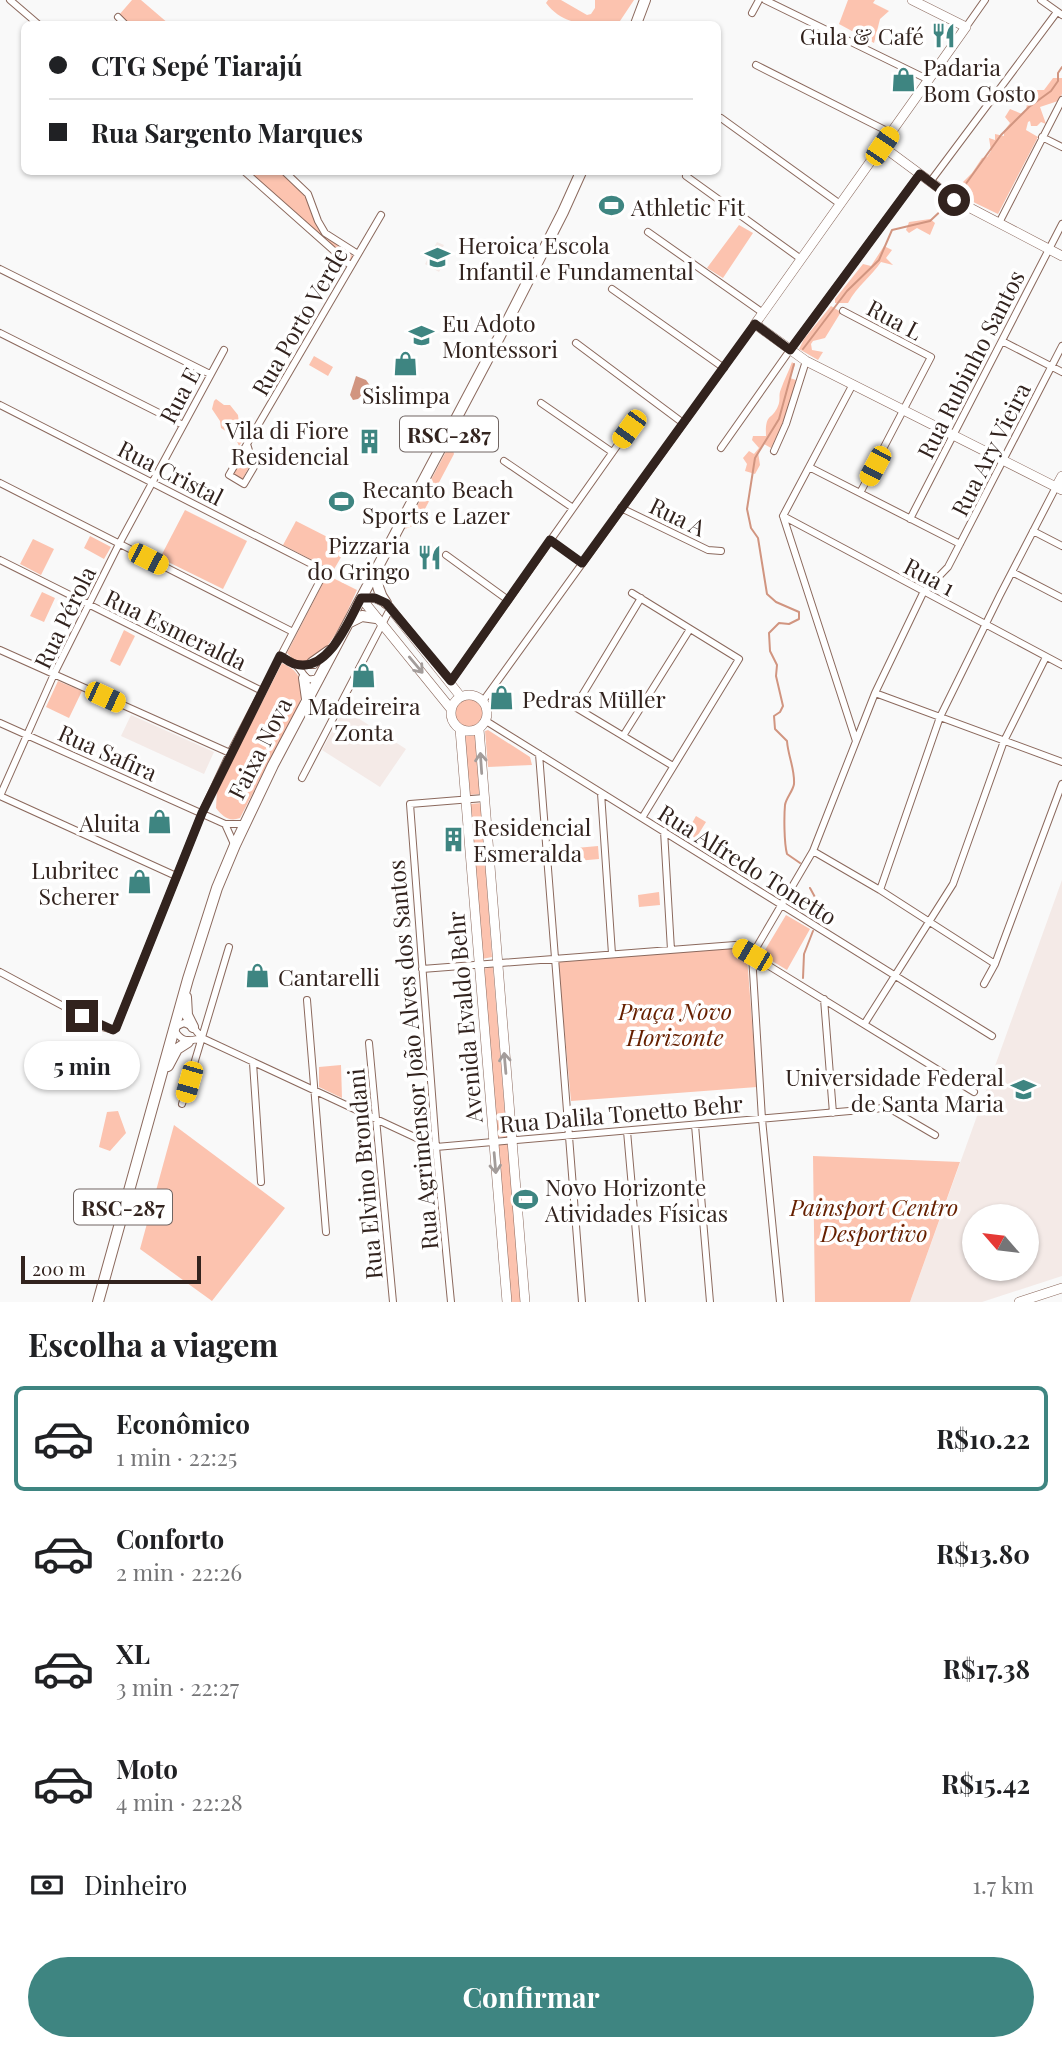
<!DOCTYPE html>
<html lang="pt">
<meta charset="utf-8">
<style>
:root{--surface:#fff;--page:#f2f2f2;--text:#202124;--muted:#757577;--line:#e0e0e0;--accent:#3e8581}
body{margin:0;font-family:"Playfair Display",serif;background:var(--page);color:var(--text);height:100vh;display:flex;flex-direction:column;font-size:26px;white-space:nowrap}
*{box-sizing:border-box;margin:0}
p{font-size:23px;color:var(--muted)}
.icon{flex:none;width:38px;height:38px;fill:none;stroke:currentColor;stroke-width:2;stroke-linecap:round;stroke-linejoin:round}
.map{position:relative;height:1302px;overflow:hidden}
.details{display:flex;flex-direction:column;background:var(--surface);flex:1}
.details>*{flex:none}
.guide{position:absolute;left:21px;top:21px;width:700px;height:154px;border-radius:10px;box-shadow:0 2px 5px #0004;display:grid;align-content:center;height:154px;padding:0 28px;background:var(--surface)}
.needle{width:46px;rotate:298deg}
.buttons{position:absolute;left:962px;top:1204px;display:grid;gap:14px}
.buttons a{display:grid;place-items:center;width:77px;height:77px;border-radius:50%;background:var(--surface);box-shadow:0 2px 5px #0004;font-size:35px}
.scale{position:absolute;left:21px;bottom:18px;width:180px;box-sizing:border-box;padding-left:7px;border:4px solid #32231e;border-top:0;font-size:19px;line-height:24px;white-space:nowrap;color:#32231e;-webkit-text-stroke:5px #fff;paint-order:stroke}
.end{position:absolute;width:32px;height:32px;margin:-16px;border:9px solid #32231e;background:#fff;box-shadow:0 0 0 4px #fff}
.from{border-radius:50%}
.bubble{position:absolute;height:49px;border-radius:24px;background:var(--surface);box-shadow:0 2px 5px #0004;font-size:23px;font-weight:700;line-height:49px;text-align:center}
.car{position:absolute;width:21px;height:42px;margin:-21px -10px;border-radius:9px;box-shadow:0 0 5px 2px #0007;background:linear-gradient(#f5c518 24%,#345 0 40%,#f5c518 0 76%,#345 0 86%,#f5c518 0)}
.guide b{display:flex;align-items:center;gap:24px;height:66px;font-size:26px}
.guide b+b{border-top:2px solid var(--line)}
.guide i{width:18px;height:18px;background:var(--text)}
ul{padding:0;list-style:none}
li{display:flex;align-items:center;gap:21px;height:105px;margin:0 14px 10px;padding:0 14px;border:4px solid transparent;border-radius:10px}
li div{flex:1}
li b{display:block;font-size:26px}
li em{font-style:normal;font-weight:700}
li.current{border-color:var(--accent)}
li>.icon{width:63px;height:63px;stroke-width:1.5}
h2{padding:0 28px;font-size:32px;line-height:84px}
.pay{display:flex;align-items:center;gap:18px;height:77px;padding:0 28px;font-size:26px}
.pay p{margin-inline-start:auto}
.primary-button{display:flex;gap:14px;margin-top:auto;padding:14px 28px}
.primary-button a{flex:1;height:80px;border-radius:42px;background:var(--accent);color:#fff;font-size:28px;font-weight:700;line-height:80px;text-align:center}
.map>svg:first-child{display:block}
.built{fill:#f4eae7;fill-rule:evenodd}
.green{fill:#fcc3af}
.water{fill:#d19580}
.lines{fill:none;stroke-linecap:round;stroke-linejoin:round}
.stream{stroke:#d19580;stroke-width:2}
.street-casing{stroke:#8b695d;stroke-width:8}
.secondary-casing{stroke:#8b695d;stroke-width:10}
.highway-casing{stroke:#8b695d;stroke-width:12}
.street{stroke:#fff;stroke-width:6}
.secondary{stroke:#fff;stroke-width:9}
.highway{stroke:#fff;stroke-width:10}
.oneway{stroke:#a39c9a}
.route{stroke:#32231e;stroke-width:9}
.labels{text-anchor:middle;dominant-baseline:central;stroke-width:7;stroke-linejoin:round;paint-order:stroke}
.shield{fill:#fff;stroke:#706562;stroke-width:2}
.shield-label{font-size:21px;font-weight:bold;fill:#32231e}
.poi-label{font-size:23px;fill:#32231e;stroke:#fff;text-anchor:start}
.street-label{font-size:23px;fill:#32231e;stroke:#fff}
.park-label{font-size:23px;font-style:italic;fill:#662000;stroke:#fff}
</style>
<div class="map">
<svg width="1062" height="1302" viewBox="0 0 1062 1302">
<rect width="100%" height="100%" fill="#f9f9f9"/>
<!-- built -->
<path class="built" d="M437 242 444 245 442 249 449 254 444 267H442L439 272 425 264Z
M344 709 406 749 380 787 322 750Z
M131 715 214 752 204 774 121 736Z
M1062 880V1276L982 1302H910ZM975 1216H1027V1269H975Z"/>
<!-- green -->
<path class="green" d="M132 0H141L169 24H130L119 15Z
M548 0H561L587 15 591 14 595 8V0H634L618 24C592 25 564 27 546 3Z
M848 0H875L873 3 889 11 880 19 874 43 839 24Z
M1053 78H1062V94L1058 101 1040 107 1046 124 1041 122 1037 126H1031L1030 121 1028 122 1026 130 1038 137 998 214 965 198 956 189 972 173 982 158 987 157 991 151 989 138 995 140V134L1004 136V131L1010 123 1005 117 1010 109 1022 114 1026 110 1027 104 1037 90H1044Z
M248 172H281L300 189 307 199 316 224 324 236 353 256 351 261Z
M930 219 935 223 930 235 917 228 909 233 906 230 909 222Z
M739 225 753 233 723 278 707 268Z
M884 246 892 250 886 258 893 265 881 262C871 277 857 286 848 303H835V299L863 264 871 266Z
M831 306 841 312 825 338 813 341 811 344 812 350 823 352 818 360 799 349 804 339Z
M314 356 333 367 328 376 309 365Z
M792 362 795 365 790 378 796 380 786 418 771 448 764 444 758 452 760 465 755 474 745 471 747 464 743 458 749 451 754 454 759 448 752 440 753 436H766C765 412 772 421 778 406 781 399 778 395 781 389 784 380 789 371 792 362Z
M216 399 224 405H230L238 415 239 424 252 428V431L248 433 239 446 235 437 221 428 220 421 212 409 214 401Z
M451 442 454 454 417 524 405 529Z
M245 454 249 467 242 480 233 475Z
M185 510 247 541 223 589 160 558Z
M296 521 347 547 333 571 283 545Z
M90 536 111 547 104 559 84 548Z
M33 539 54 549 41 575 20 564Z
M327 575 357 590C347 611 318 689 287 653Z
M42 592 55 598 44 622 30 616Z
M124 630 135 636 120 666 110 661Z
M282 663C300 671 305 683 300 702L240 818C229 822 223 817 216 808L217 790Z
M58 681 82 691 69 718 46 707Z
M455 713a14 14 0 1 1 28 0a14 14 0 1 1-28 0Z
M488 730 530 757 532 765 488 767 485 731Z
M476 735 481 794 469 795 464 736Z
M481 803 492 957 482 959 470 804Z
M696 816 706 822 693 843 684 837Z
M598 846 599 859 577 861 576 848Z
M659 892 660 905 639 907 638 895Z
M786 915 810 929 787 970 762 955Z
M735 948 747 957 757 1087 571 1101 558 962Z
M493 967 507 1137H497L483 969Z
M341 1065 342 1098 319 1087V1067Z
M118 1111 126 1133 110 1151 99 1147 107 1112Z
M174 1125 285 1208 212 1301 140 1249Z
M508 1144 522 1302H511L498 1145Z
M813 1156 960 1162 910 1302H815Z"/>
<!-- water -->
<path class="water" d="M356 376 366 380 371 387 358 399 353 400 350 395Z"/>
<g class="lines">
<!-- stream -->
<path class="stream" d="M960 192 1001 135 1029 107 1051 91 1058 81V73L1062 67
M803 349 847 291 879 260 892 230 930 221 947 205
M794 364 779 419 755 458 747 509 751 528 758 538 767 594 776 602 799 612V619L789 624 779 623 769 633 770 651 777 665 776 676 783 706 780 712 774 716 775 729 787 741C788 756 795 769 794 784 793 791 786 798 785 805 784 816 784 843 787 854L800 863
M810 888 816 899 817 921
M803 978 804 954 813 931"/>
<defs>
<path id="street" d="M10 0 38 24
M765 0 929 80
M1041 0 1062 15
M752 13 759 0
M118 17 125 24
M966 27 985 0
M756 65 891 133
M721 118 840 204
M1042 137 1062 147
M245 172 351 266
M285 172 308 194 318 221 325 233 358 254
M686 176 801 259
M930 182 1057 12
M999 223 1062 100
M648 232 763 313
M0 269 210 374
M612 289 724 368
M843 311 931 357 860 493
M0 333 183 425
M1002 341 1062 372
M576 343 683 423
M853 384 783 516 856 741
M541 403 612 452
M0 405 325 571 230 753 202 813 116 1028 113 1030 102 1027 0 972
M247 444 254 467 244 484 229 475 247 444 381 215
M721 448 790 350 920 174
M774 451 786 424 806 361
M504 461 573 508
M809 467 960 544
M0 483 293 632
M621 508 708 550 721 551
M783 516 1062 665
M910 519 1062 224
M1033 531 1062 546
M550 540 582 563
M446 555 508 600
M0 560 262 691
M1012 572 1062 598
M632 593 739 659 642 818
M641 598 575 707 673 766
M0 650 230 753
M280 656C285 659 292 661 296 665 305 673 304 684 319 677
M296 664 314 665
M451 681 629 429
M875 693 1062 762
M483 701 755 324
M486 721 992 1036
M0 723 225 824H245
M623 736 690 629
M539 754 582 1302
M302 778 390 609
M601 793 612 954
M0 796 54 674 119 544 224 350
M0 796 176 876
M225 824 234 844
M664 831 671 950
M813 851 880 890 995 964
M880 890 940 717 1000 595 1056 487
M422 969 735 945 974 1092
M984 984 995 964 1062 784
M824 999 833 1113
M307 1000 326 1232
M865 1023 953 884 1004 741 1046 657
M202 1038C187 1042 181 1042 173 1028L184 1023 193 1027 202 1038 436 1147 884 1108 894 1111 935 1135
M369 1043 393 1302
M253 1063 261 1182
M182 1104 229 947
M695 1125 710 1302
M627 1131 642 1302
M451 1302 436 1147 410 804 484 798
M780 1302 762 1119 752 955 813 851 875 693 923 593 948 567 1062 346"/>
<path id="secondary" d="M912 0 966 27 755 324 806 361 1062 490
M882 146 955 200 1062 256
M1056 487 1062 476
M361 598H375L386 603 461 697
M361 598 451 709
M451 713a18 18 0 1 1 36 0a18 18 0 1 1-36 0Z
M460 729 507 1302
M479 729 525 1302
M1019 1302 1062 1288"/>
<path id="highway" d="M636 24 645 0
M376 570C377 583 378 593 386 603
M348 623 362 616 376 618
M312 663 329 651
M304 678 307 699
M186 997 187 1015 193 1027
M168 1066 177 1049 188 1042
M98 1302 188 979 217 888 235 845 273 765 503 330 563 212 581 172"/>
</defs>
<!-- street casing -->
<use href="#street" class="street-casing"/>
<!-- secondary casing -->
<use href="#secondary" class="secondary-casing"/>
<!-- highway casing -->
<use href="#highway" class="highway-casing"/>
<!-- street -->
<use href="#street" class="street"/>
<!-- secondary -->
<use href="#secondary" class="secondary"/>
<!-- highway -->
<use href="#highway" class="highway"/>
</g>
<!-- one-way arrows -->
<defs><path id="oneway-shaft" d="M-6 0H5M1.5-3L5.5 0L1.5 3" fill="none" stroke-width="1.6" stroke-linecap="round" stroke-linejoin="round" transform="scale(1.75)"/></defs>
<g class="oneway">
<use href="#oneway-shaft" transform="translate(416 665) rotate(50)"/>
<use href="#oneway-shaft" transform="translate(481 763) rotate(-94)"/>
<use href="#oneway-shaft" transform="translate(505 1063) rotate(-95)"/>
<use href="#oneway-shaft" transform="translate(495 1163) rotate(85)"/>
</g>
<g class="lines">
<!-- route -->
<path class="route" d="M82 1016 113 1030 116 1028 202 813 280 656C285 658 290 663 295 664 328 674 349 620 361 598H375L386 603 451 681 550 540 582 563 755 324 790 350 920 174 954 200"/>
</g>
<!-- icons -->
<defs>
<symbol id="restaurant-bare" viewBox="-9 -9 18 18"><path d="M-5-6h1v4h1v-4h1v4h1v-4h1v5L-1.5 .5V6h-2V.5L-5-1ZM5-6V6H3V1.5H1.5Q1.5-4 5-6Z" fill="#3e8581" stroke="#fff" stroke-width="2.5" paint-order="stroke"/></symbol>
<symbol id="shop-bare" viewBox="-9 -9 18 18"><path d="M-5-2.5h2.3a2.7 3.5 0 0 1 5.4 0H5L5.5 6h-11ZM-1.5-2.5h3a1.5 2.3 0 0 0-3 0Z" fill="#3e8581" stroke="#fff" stroke-width="2.5" paint-order="stroke"/></symbol>
<symbol id="stadium-bare" viewBox="-9 -9 18 18"><path d="M0-5a6.5 5 0 1 0 0 10a6.5 5 0 1 0 0-10ZM-3.5-1.8h7v3.6h-7Z" fill="#3e8581" stroke="#fff" stroke-width="2.5" paint-order="stroke"/></symbol>
<symbol id="school-bare" viewBox="-9 -9 18 18"><path d="M0-5L7-2L0 1L-7-2ZM-4 1L0 2.5L4 1V4Q0 6-4 4Z" fill="#3e8581" stroke="#fff" stroke-width="2.5" paint-order="stroke"/></symbol>
<symbol id="building-bare" viewBox="-9 -9 18 18"><path d="M-4-6H4V6H1V3H-1V6H-4ZM-2.5-4.3h1.7v1.8h-1.7ZM.8-4.3h1.7v1.8H.8ZM-2.5-1h1.7V.8h-1.7ZM.8-1h1.7V.8H.8Z" fill="#3e8581" stroke="#fff" stroke-width="2.5" paint-order="stroke"/></symbol>
<symbol id="university-bare" viewBox="-9 -9 18 18"><path d="M0-5L7-2L0 1L-7-2ZM-4 1L0 2.5L4 1V4Q0 6-4 4Z" fill="#3e8581" stroke="#fff" stroke-width="2.5" paint-order="stroke"/></symbol>
</defs>
<g fill-rule="evenodd">
<use href="#restaurant-bare" x="926" y="18" width="35" height="35"/>
<use href="#shop-bare" x="886" y="62" width="35" height="35"/>
<use href="#stadium-bare" x="594" y="188" width="35" height="35"/>
<use href="#school-bare" x="420" y="240" width="35" height="35"/>
<use href="#school-bare" x="404" y="318" width="35" height="35"/>
<use href="#shop-bare" x="388" y="346" width="35" height="35"/>
<use href="#building-bare" x="352" y="424" width="35" height="35"/>
<use href="#stadium-bare" x="324" y="484" width="35" height="35"/>
<use href="#restaurant-bare" x="412" y="540" width="35" height="35"/>
<use href="#shop-bare" x="346" y="658" width="35" height="35"/>
<use href="#shop-bare" x="484" y="680" width="35" height="35"/>
<use href="#shop-bare" x="142" y="804" width="35" height="35"/>
<use href="#building-bare" x="436" y="822" width="35" height="35"/>
<use href="#shop-bare" x="122" y="864" width="35" height="35"/>
<use href="#shop-bare" x="240" y="958" width="35" height="35"/>
<use href="#university-bare" x="1006" y="1072" width="35" height="35"/>
<use href="#stadium-bare" x="508" y="1182" width="35" height="35"/>
</g>
<g class="labels">
<!-- shield labels -->
<g class="shield">
<rect x="400" y="416.5" width="98" height="35" rx="5"/>
<rect x="74" y="1189.5" width="98" height="35" rx="5"/>
</g>
<g class="shield-label">
<text x="449" y="434">RSC-287</text>
<text x="123" y="1207">RSC-287</text>
</g>
<!-- poi labels -->
<g class="poi-label">
<text x="924" y="35" text-anchor="end">Gula &amp; Café</text>
<text x="923" y="66">Padaria<tspan x="923" dy="26">Bom Gosto</tspan></text>
<text x="631" y="206">Athletic Fit</text>
<text x="458" y="244">Heroica Escola<tspan x="458" dy="26">Infantil e Fundamental</tspan></text>
<text x="442" y="322">Eu Adoto<tspan x="442" dy="26">Montessori</tspan></text>
<text x="406" y="394" text-anchor="middle">Sislimpa</text>
<text x="349" y="429" text-anchor="end">Vila di Fiore<tspan x="349" dy="26">Residencial</tspan></text>
<text x="362" y="488">Recanto Beach<tspan x="362" dy="26">Sports e Lazer</tspan></text>
<text x="410" y="544" text-anchor="end">Pizzaria<tspan x="410" dy="26">do Gringo</tspan></text>
<text x="522" y="698">Pedras Müller</text>
<text x="364" y="705" text-anchor="middle">Madeireira<tspan x="364" dy="26">Zonta</tspan></text>
<text x="140" y="822" text-anchor="end">Aluita</text>
<text x="473" y="826">Residencial<tspan x="473" dy="26">Esmeralda</tspan></text>
<text x="119" y="869" text-anchor="end">Lubritec<tspan x="119" dy="26">Scherer</tspan></text>
<text x="278" y="976">Cantarelli</text>
<text x="1004" y="1076" text-anchor="end">Universidade Federal<tspan x="1004" dy="26">de Santa Maria</tspan></text>
<text x="545" y="1186">Novo Horizonte<tspan x="545" dy="26">Atividades Físicas</tspan></text>
</g>
<!-- street labels -->
<g class="street-label">
<text transform="translate(895 319) rotate(28)">Rua L</text>
<text transform="translate(299 321) rotate(-60)">Rua Porto Verde</text>
<text transform="translate(970 364) rotate(-63)">Rua Rubinho Santos</text>
<text transform="translate(179 395) rotate(-62)">Rua E</text>
<text transform="translate(990 449) rotate(-63)">Rua Ary Vieira</text>
<text transform="translate(171 472) rotate(27)">Rua Cristal</text>
<text transform="translate(678 516) rotate(26)">Rua A</text>
<text transform="translate(930 576) rotate(28)">Rua 1</text>
<text transform="translate(64 617) rotate(-64)">Rua Pérola</text>
<text transform="translate(176 629) rotate(26)">Rua Esmeralda</text>
<text transform="translate(259 748) rotate(-63)">Faixa Nova</text>
<text transform="translate(108 752) rotate(24)">Rua Safira</text>
<text transform="translate(748 864) rotate(32)">Rua Alfredo Tonetto</text>
<text transform="translate(464 1017) rotate(-95)">Avenida Evaldo Behr</text>
<text transform="translate(412 1055) rotate(-95)">Rua Agrimensor João Alves dos Santos</text>
<text transform="translate(621 1113) rotate(-5)">Rua Dalila Tonetto Behr</text>
<text transform="translate(364 1174) rotate(-95)">Rua Elvino Brondani</text>
</g>
<!-- park labels -->
<g class="park-label">
<text x="675" y="1010">Praça Novo<tspan x="675" dy="26">Horizonte</tspan></text>
<text x="874" y="1206">Painsport Centro<tspan x="874" dy="26">Desportivo</tspan></text>
</g>
</g>
</svg>
<div class="buttons">
<a><svg class="needle" viewBox="-14 -14 28 28"><path d="M0-13l5 13h-10z" fill="#e53935"/><path d="M0 13l5-13h-10z" fill="#757577"/></svg></a>
</div>
<div class="scale">200 m</div>
<i class="end from" style="left:954px;top:200px"></i>
<i class="end" style="left:82px;top:1016px"></i>
<div class="bubble" style="left:24px;top:1041px;width:116px">5 min</div>
<i class="car" style="left:882px;top:146px;rotate:34deg"></i>
<i class="car" style="left:629px;top:429px;rotate:216deg"></i>
<i class="car" style="left:875px;top:466px;rotate:208deg"></i>
<i class="car" style="left:148px;top:559px;rotate:117deg"></i>
<i class="car" style="left:105px;top:697px;rotate:115deg"></i>
<i class="car" style="left:752px;top:955px;rotate:300deg"></i>
<i class="car" style="left:189px;top:1082px;rotate:196deg"></i>
<div class="guide">
<b><i class="from"></i>CTG Sepé Tiarajú</b>
<b><i></i>Rua Sargento Marques</b>
</div>
</div>
<section class="details">
<h2>Escolha a viagem</h2>
<ul>
<li class="current"><svg class="icon" aria-label="car" viewBox="0 0 24 24"><path d="M5 17H2v-5l4-1 3-4h7l3 4 3 1v5h-3M9 17h6M6 11h13"/><circle cx="7" cy="17" r="2"/><circle cx="17" cy="17" r="2"/></svg><div><b>Econômico</b><p>1 min · 22:25</p></div><em>R$10.22</em></li>
<li><svg class="icon" aria-label="car" viewBox="0 0 24 24"><path d="M5 17H2v-5l4-1 3-4h7l3 4 3 1v5h-3M9 17h6M6 11h13"/><circle cx="7" cy="17" r="2"/><circle cx="17" cy="17" r="2"/></svg><div><b>Conforto</b><p>2 min · 22:26</p></div><em>R$13.80</em></li>
<li><svg class="icon" aria-label="car" viewBox="0 0 24 24"><path d="M5 17H2v-5l4-1 3-4h7l3 4 3 1v5h-3M9 17h6M6 11h13"/><circle cx="7" cy="17" r="2"/><circle cx="17" cy="17" r="2"/></svg><div><b>XL</b><p>3 min · 22:27</p></div><em>R$17.38</em></li>
<li><svg class="icon" aria-label="car" viewBox="0 0 24 24"><path d="M5 17H2v-5l4-1 3-4h7l3 4 3 1v5h-3M9 17h6M6 11h13"/><circle cx="7" cy="17" r="2"/><circle cx="17" cy="17" r="2"/></svg><div><b>Moto</b><p>4 min · 22:28</p></div><em>R$15.42</em></li>
</ul>
<div class="pay"><svg class="icon" aria-label="cash" viewBox="0 0 24 24"><path d="M3 7h18v10H3z"/><circle cx="12" cy="12" r="2"/></svg>Dinheiro<p>1.7 km</p></div>
<div class="primary-button"><a>Confirmar</a></div>
</section>
